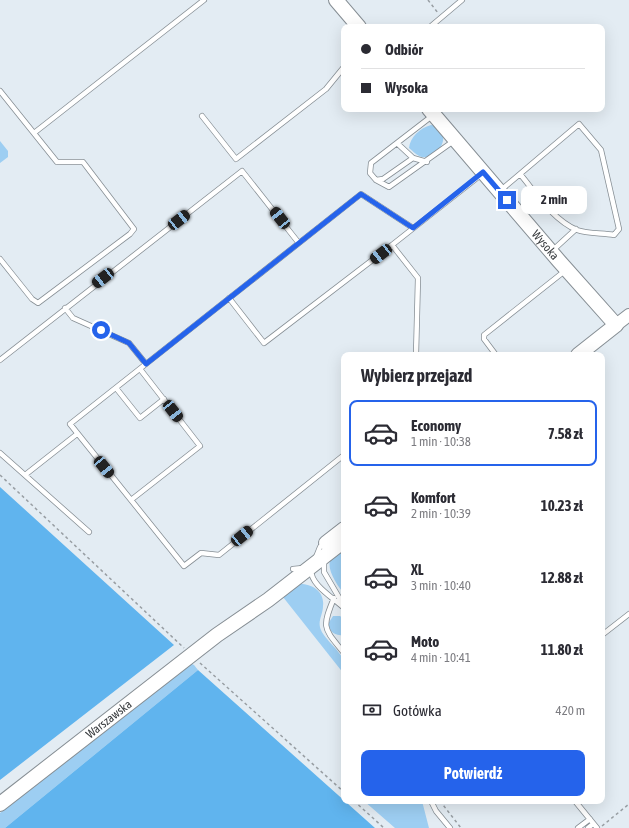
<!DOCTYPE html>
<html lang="pl">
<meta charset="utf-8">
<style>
:root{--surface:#fff;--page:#f7f7f7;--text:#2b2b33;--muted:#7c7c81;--line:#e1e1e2;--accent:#2563eb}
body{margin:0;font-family:"Asap Condensed",sans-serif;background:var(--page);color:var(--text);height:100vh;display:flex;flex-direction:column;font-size:15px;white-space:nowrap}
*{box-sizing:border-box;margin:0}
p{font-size:13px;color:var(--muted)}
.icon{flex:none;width:22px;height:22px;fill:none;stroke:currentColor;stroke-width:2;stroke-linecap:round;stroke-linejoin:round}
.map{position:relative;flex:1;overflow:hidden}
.drawer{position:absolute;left:341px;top:352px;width:264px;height:452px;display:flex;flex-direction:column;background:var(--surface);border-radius:8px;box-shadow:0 4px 16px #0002}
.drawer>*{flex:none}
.guide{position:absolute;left:341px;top:24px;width:264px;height:88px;border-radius:8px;box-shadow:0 4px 16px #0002;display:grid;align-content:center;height:88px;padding:0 20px;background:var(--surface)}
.end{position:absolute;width:18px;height:18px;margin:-9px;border:5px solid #2563eb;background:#fff;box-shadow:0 0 0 2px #fff}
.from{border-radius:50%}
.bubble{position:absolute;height:28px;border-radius:8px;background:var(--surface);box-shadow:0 4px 16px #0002;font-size:13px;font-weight:700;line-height:28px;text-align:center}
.car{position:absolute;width:12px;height:24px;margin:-12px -6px;border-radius:5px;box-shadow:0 0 3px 1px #0007;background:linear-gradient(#222 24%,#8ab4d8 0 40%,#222 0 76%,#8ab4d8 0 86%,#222 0)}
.guide b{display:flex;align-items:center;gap:14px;height:38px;font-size:15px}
.guide b+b{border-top:1px solid var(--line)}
.guide i{width:10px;height:10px;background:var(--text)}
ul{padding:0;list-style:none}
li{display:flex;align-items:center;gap:12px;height:66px;margin:0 8px 6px;padding:0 12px;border:2px solid transparent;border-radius:8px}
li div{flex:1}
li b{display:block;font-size:15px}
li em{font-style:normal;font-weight:700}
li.current{border-color:var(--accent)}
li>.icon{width:36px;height:36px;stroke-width:1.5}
h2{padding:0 20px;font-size:18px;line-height:48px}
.pay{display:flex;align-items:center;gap:10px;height:44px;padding:0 20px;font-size:15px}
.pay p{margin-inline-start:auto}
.primary-button{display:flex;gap:8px;margin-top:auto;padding:8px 20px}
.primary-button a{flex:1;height:46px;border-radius:8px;background:var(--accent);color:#fff;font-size:16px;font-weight:700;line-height:46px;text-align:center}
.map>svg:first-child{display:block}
.green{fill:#9dcef2}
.forest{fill:#60b4ee}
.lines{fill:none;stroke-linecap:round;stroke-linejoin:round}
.lane-casing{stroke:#868e94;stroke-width:6}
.secondary-casing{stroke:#868e94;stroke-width:14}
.primary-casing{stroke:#868e94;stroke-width:16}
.path{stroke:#989ea3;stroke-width:1.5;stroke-dasharray:3 3;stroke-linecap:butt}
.lane{stroke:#fff;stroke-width:4.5}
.secondary{stroke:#fff;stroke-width:12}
.primary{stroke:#fff;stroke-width:14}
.route{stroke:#2563eb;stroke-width:5}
.labels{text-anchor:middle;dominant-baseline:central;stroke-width:4;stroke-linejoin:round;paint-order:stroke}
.street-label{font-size:12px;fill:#393c3f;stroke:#f2f9fe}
</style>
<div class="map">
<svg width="629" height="828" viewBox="0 0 629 828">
<rect width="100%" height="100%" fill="#e3ecf3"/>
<!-- green -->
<path class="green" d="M431 125C436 125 437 128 441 132 449 142 434 159 422 157 417 156 413 151 409 148 410 137 420 128 431 125Z
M0 141 8 151V157L0 163Z
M344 547V593C338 587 327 570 330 561 332 556 340 551 344 547Z
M298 584C311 583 325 591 323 606 323 615 317 621 321 630 325 640 342 652 344 662 345 666 344 670 344 674L283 597Z
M333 616H340L344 619V636C334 634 331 634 328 624Z
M190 663 194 665 198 670 5 828H0V813Z
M364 801H422L429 828H395Z"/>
<!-- forest -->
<path class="forest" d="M0 487 174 645 0 780Z
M198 670 375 828H5Z"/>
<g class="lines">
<defs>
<path id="lane" d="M430 27 462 0
M0 91 57 162H83L134 229 130 234 38 303 32 299 0 259
M202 116 236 159 326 89 344 67
M432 116 371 163 370 173 376 180 389 187 455 140
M34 133 204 0
M398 144 413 158 427 162
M376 180 383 179 413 158
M501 190 579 124 601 150 619 229 614 235C602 233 588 234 577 230 553 220 536 193 520 174
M552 251 576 229
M229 298 264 343 392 245
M65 308 73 318 129 343 146 364
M416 355 418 278 392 245 482 174
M496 355 484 339V335L566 270
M0 360 242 171 298 242
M116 388 140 418 164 399
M0 453 89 532
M344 455 219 555 201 553 184 566 70 424 361 194 413 228
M25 475 77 434
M131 500 200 446 140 369
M316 557 320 547
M324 561V572L344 606
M293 569 303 568
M311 569C310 585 334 598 344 608
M334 598C321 629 324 628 344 653
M602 635 629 614
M431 801 436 811 450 828
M575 801 597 828
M578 828 590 819
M588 828 593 824"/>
<path id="secondary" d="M616 325 629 315"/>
<g id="primary">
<path d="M336 0 359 27"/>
<path id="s1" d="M429 109 559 261 616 325 578 355"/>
<path d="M326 543 344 529"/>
<path id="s2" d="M0 804 217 635 268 600 344 541"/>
</g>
</defs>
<!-- lane casing -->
<use href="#lane" class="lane-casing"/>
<!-- secondary casing -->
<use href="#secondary" class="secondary-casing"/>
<!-- primary casing -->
<use href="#primary" class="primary-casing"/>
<!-- path -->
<path class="path" d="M428 0 438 13
M0 475 184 648
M200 663 344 792
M354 801 384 828
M440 801 461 828
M602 826 629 804"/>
<!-- lane -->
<use href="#lane" class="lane"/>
<!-- secondary -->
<use href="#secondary" class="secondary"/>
<!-- primary -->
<use href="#primary" class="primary"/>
</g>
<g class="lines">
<!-- route -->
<path class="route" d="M101 330 129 343 146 364 361 194 413 228 483 172 507 200"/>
</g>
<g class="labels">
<!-- street labels -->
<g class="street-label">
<text stroke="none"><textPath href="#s1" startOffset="179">Wysoka</textPath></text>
<text stroke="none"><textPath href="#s2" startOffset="138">Warszawska</textPath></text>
</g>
</g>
</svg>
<i class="end from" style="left:101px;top:330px"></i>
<i class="end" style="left:507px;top:200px"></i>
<div class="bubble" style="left:521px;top:186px;width:66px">2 min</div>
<i class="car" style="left:280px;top:218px;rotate:322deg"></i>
<i class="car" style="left:179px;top:220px;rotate:52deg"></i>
<i class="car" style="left:381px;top:254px;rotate:232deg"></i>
<i class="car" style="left:103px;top:278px;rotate:232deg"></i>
<i class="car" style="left:173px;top:411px;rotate:142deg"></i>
<i class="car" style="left:104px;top:467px;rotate:141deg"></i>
<i class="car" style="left:242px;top:536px;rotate:51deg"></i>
<div class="guide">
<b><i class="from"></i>Odbiór</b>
<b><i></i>Wysoka</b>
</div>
<section class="drawer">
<h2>Wybierz przejazd</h2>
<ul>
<li class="current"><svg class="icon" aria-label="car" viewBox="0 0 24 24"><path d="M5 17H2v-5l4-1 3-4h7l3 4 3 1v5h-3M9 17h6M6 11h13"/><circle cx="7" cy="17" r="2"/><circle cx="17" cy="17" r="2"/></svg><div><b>Economy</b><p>1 min · 10:38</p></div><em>7.58 zł</em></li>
<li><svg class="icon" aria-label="car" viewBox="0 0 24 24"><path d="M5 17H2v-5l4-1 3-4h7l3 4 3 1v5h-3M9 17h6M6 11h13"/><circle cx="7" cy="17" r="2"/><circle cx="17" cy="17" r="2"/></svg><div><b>Komfort</b><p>2 min · 10:39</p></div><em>10.23 zł</em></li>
<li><svg class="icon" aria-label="car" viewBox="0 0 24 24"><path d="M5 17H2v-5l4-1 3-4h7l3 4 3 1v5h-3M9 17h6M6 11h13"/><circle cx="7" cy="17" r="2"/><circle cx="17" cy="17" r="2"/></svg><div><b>XL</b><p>3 min · 10:40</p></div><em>12.88 zł</em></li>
<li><svg class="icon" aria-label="car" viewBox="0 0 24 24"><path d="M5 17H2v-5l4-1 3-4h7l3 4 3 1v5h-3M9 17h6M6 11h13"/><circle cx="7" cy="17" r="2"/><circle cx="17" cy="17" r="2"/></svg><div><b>Moto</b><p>4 min · 10:41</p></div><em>11.80 zł</em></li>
</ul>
<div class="pay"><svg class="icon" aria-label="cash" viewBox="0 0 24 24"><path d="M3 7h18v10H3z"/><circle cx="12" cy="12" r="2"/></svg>Gotówka<p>420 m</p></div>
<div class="primary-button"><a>Potwierdź</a></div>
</section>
</div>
